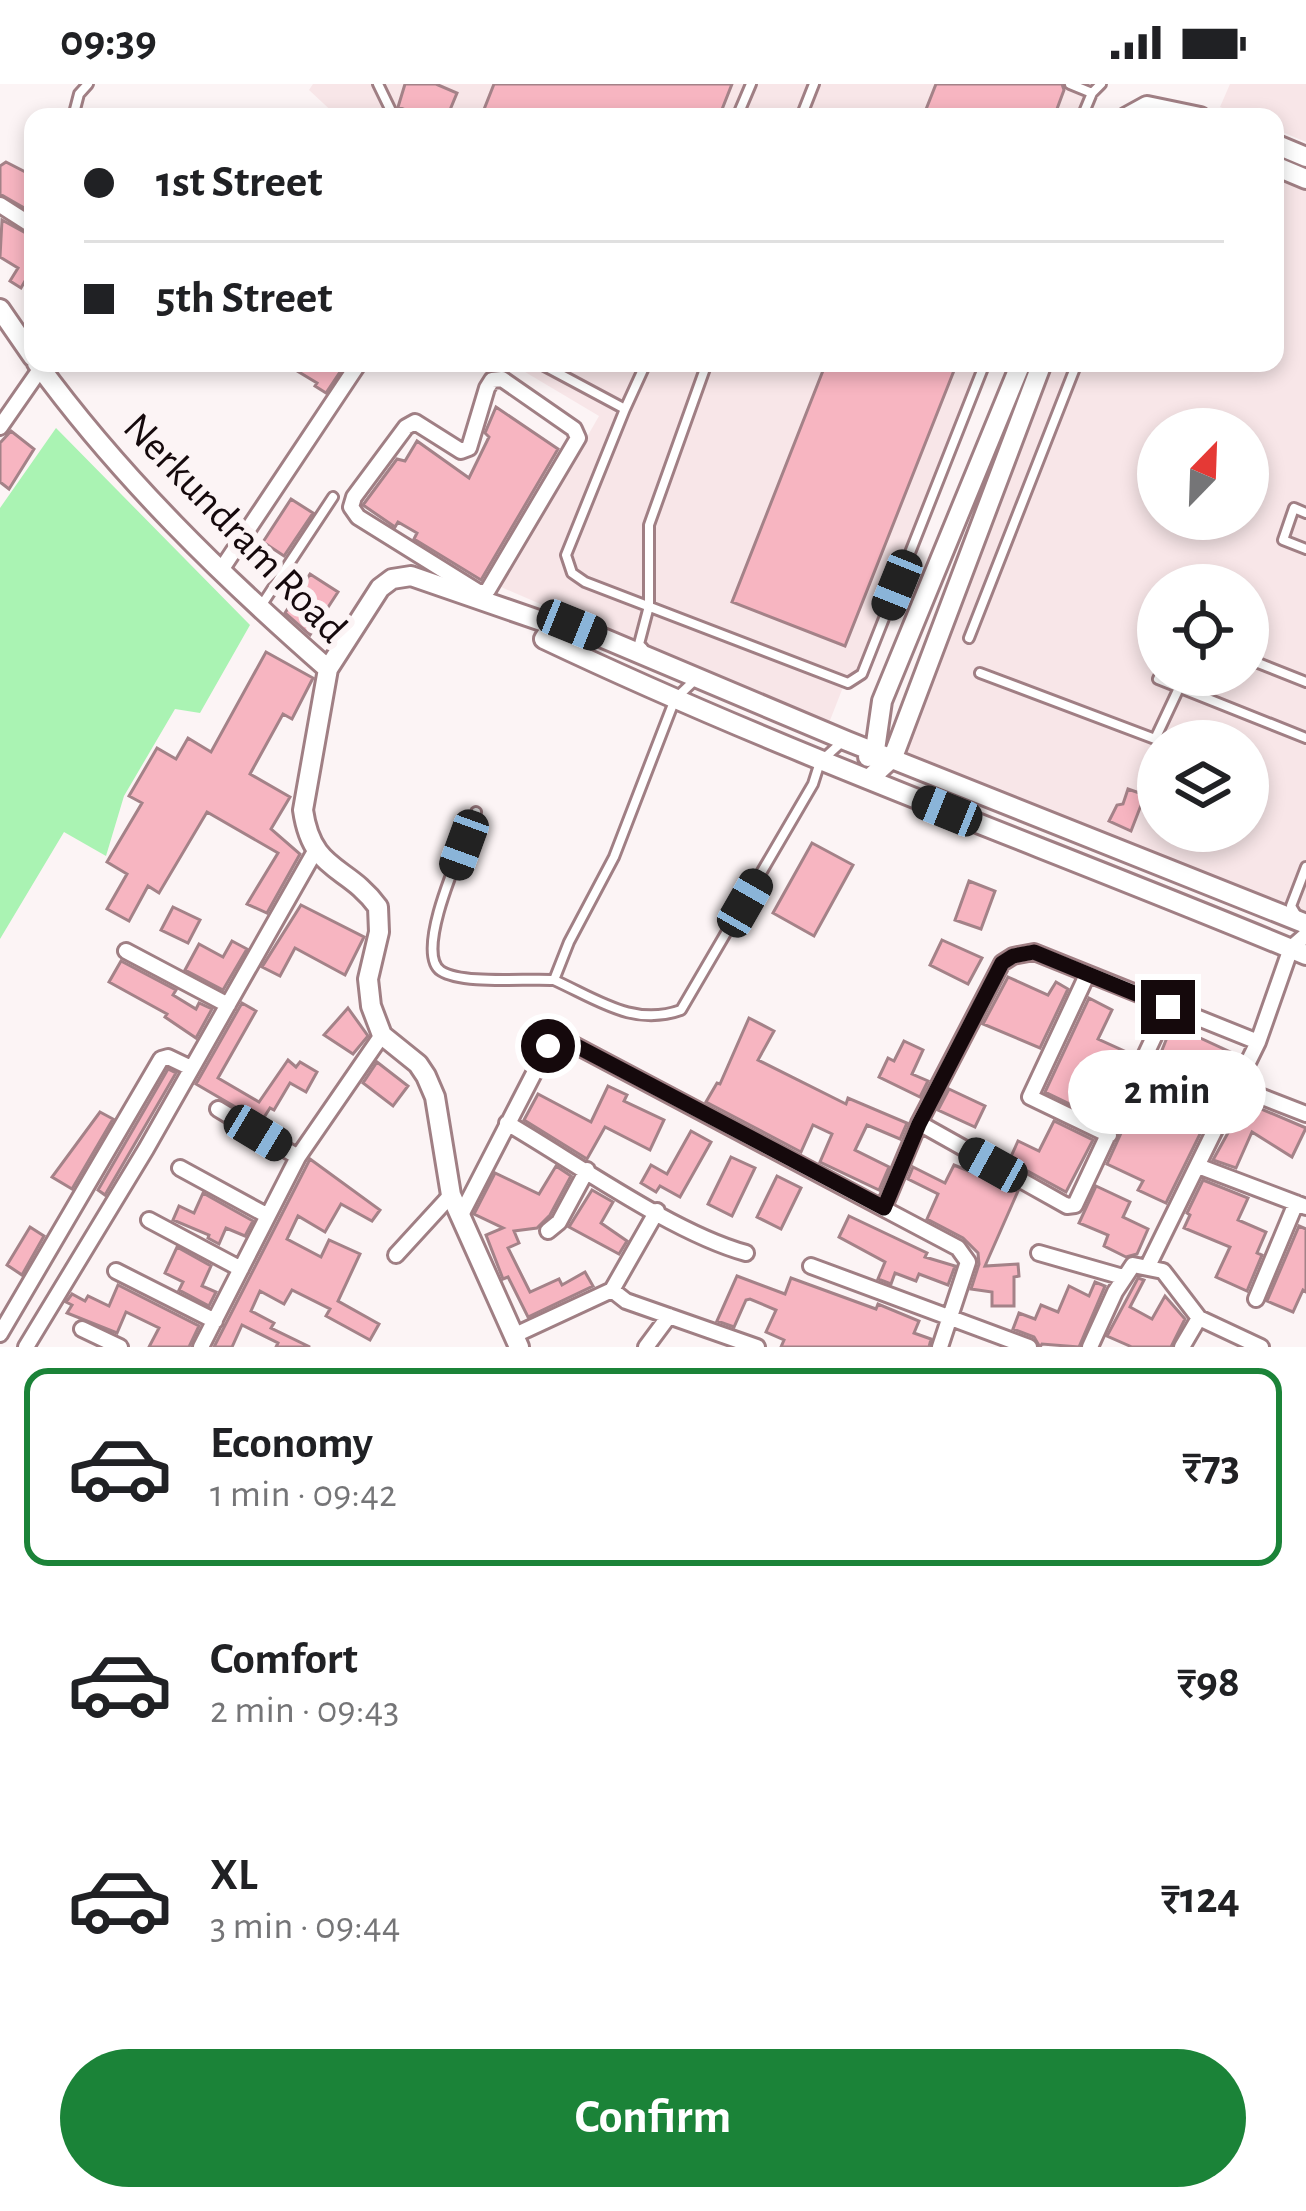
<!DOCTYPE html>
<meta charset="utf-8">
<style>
:root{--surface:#fff;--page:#f2f2f2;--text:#202124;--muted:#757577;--line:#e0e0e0;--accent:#1b8338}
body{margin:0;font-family:"Alegreya Sans",sans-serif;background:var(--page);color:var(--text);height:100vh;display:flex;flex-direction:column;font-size:45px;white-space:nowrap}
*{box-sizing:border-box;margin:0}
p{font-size:39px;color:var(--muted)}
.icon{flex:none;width:66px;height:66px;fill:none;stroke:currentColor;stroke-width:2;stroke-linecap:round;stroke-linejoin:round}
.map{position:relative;height:1263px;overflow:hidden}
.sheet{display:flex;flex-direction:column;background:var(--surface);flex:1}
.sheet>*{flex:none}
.top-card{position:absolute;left:24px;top:24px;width:1260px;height:264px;border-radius:24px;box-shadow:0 6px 18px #0003;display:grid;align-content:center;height:264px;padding:0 60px;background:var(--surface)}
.needle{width:78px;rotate:23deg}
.controls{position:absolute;left:1137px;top:324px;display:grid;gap:24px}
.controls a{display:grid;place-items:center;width:132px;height:132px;border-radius:50%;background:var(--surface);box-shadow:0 6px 18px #0003;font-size:60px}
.end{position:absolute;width:54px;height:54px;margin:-27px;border:15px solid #15090c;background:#fff;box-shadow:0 0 0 6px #fff}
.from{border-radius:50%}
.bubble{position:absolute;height:84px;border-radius:42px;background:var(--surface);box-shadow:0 6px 18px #0003;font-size:39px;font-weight:700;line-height:84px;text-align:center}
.car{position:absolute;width:36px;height:72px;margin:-36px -18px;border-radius:15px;box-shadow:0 0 9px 3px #0007;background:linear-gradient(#222 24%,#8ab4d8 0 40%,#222 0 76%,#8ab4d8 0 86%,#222 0)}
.top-card b{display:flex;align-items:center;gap:42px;height:114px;font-size:45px}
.top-card b+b{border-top:3px solid var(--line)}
.top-card i{width:30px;height:30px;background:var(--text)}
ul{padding:21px 0 0;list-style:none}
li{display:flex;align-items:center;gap:36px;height:198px;margin:0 24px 18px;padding:0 36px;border:6px solid transparent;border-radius:24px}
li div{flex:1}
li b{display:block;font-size:45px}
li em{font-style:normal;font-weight:700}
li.selected{border-color:var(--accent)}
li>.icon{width:108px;height:108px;stroke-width:1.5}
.button{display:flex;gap:24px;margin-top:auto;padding:24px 60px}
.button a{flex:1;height:138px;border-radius:72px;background:var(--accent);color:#fff;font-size:48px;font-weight:700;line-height:138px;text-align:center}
.status{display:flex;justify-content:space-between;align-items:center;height:84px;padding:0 60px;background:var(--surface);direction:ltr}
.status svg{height:33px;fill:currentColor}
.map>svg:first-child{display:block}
.built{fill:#f8e6e8;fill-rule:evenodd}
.green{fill:#aaf3b3}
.building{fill:#f7b5c1;stroke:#a48288;stroke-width:3}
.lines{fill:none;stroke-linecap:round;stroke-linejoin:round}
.service-casing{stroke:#a07f84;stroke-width:14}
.minor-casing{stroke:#a07f84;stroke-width:20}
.tertiary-casing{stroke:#a07f84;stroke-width:24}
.service{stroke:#fff;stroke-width:8}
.minor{stroke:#fff;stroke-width:14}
.tertiary{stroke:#fff;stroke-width:18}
.route{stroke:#15090c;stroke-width:15}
.labels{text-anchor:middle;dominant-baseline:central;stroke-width:12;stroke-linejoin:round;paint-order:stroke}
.street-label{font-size:42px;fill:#15090c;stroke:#fcf4f5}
</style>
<div class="status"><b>09:39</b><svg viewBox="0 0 49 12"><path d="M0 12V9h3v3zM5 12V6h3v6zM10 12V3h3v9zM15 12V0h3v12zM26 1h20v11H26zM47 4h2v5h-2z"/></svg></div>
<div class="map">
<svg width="1306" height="1263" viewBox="0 0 1306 1263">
<rect width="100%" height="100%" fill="#fcf4f5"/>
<!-- built -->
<path class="built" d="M313 0H1105L1078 24 1075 33H338L309 6Z
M1230 0H1306V58L1275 45V33H1246L1220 23Z
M1275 93 1306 105V837L892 670 1052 279H1275ZM1158 345H1248V435H1158ZM1158 501H1248V591H1158ZM1158 657H1248V747H1158Z
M510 279H982L861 598 847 593 827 644 501 503 599 332Z"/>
<!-- green -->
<path class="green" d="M56 344 250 541 200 629 175 625 124 712 106 772 64 748 0 855V424Z"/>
<!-- building -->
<path class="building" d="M405 0H436L457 9 447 33H423L398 23Z
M494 0H732L719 33H481Z
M936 0H1062L1064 6 1054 33H923Z
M6 78 33 92V129L0 110V82Z
M2 136 33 153V183L21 204 10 197 18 184 0 173Z
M284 279H332L342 285 326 309 315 302 317 299Z
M826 279H957L845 562 732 518Z
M496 323 558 365 481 496 414 455 417 449 398 438 395 443 363 421 397 375 405 377 417 357 469 394 489 353 485 349Z
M11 347 34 365 9 405 0 398V359Z
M291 415 313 429 284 472 263 458Z
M310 490 338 508 310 551 285 529Z
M266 568 313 594 292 635 283 630 250 690 290 713 271 745 300 770 267 829 247 820 278 769 207 728 159 809 148 802 129 837 107 825 127 790 107 778 142 719 129 712 157 664 176 675 188 654 211 668Z
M1128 705 1145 711 1131 747 1109 737 1117 721 1123 720Z
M812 759 853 781 814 852 773 829Z
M969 797 995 807 981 845 955 836Z
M301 821 364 853 345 891 295 864 280 892 262 883Z
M173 823 200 836 188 859 161 846Z
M942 856 982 874 968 900 930 881Z
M232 857 247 865 223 906 185 886 199 860 223 873Z
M121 877 176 906 173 911 196 925 199 919 212 925 196 954 165 933 167 930 109 898Z
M1008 893 1048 911 1056 898 1068 905 1040 964 983 940Z
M1089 914 1112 926 1098 955 1133 971 1103 1036 1045 1008Z
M242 919 256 927 218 994 259 1018 288 976 296 983 300 978 317 988 306 1008 290 999 274 1026 270 1024 261 1038 196 1000Z
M348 924 368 952 353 970 324 951Z
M749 934 774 947 758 976 846 1020 848 1014 907 1039 900 1055 867 1041 855 1066 889 1083 879 1106 820 1078 832 1050 813 1041 801 1068 706 1018 717 999 720 1000Z
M1172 941 1239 972 1231 988 1216 982 1190 1038 1203 1044 1166 1119 1138 1106 1143 1097 1107 1080 1127 1036 1133 1039Z
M904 957 923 966 912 990 928 997 920 1013 879 993 888 974 894 977Z
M377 978 408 1002 393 1022 363 999Z
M168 985 176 989 105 1111 98 1106Z
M608 1002 627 1011 624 1017 664 1036 650 1066 605 1043 587 1075 524 1036 538 1010 591 1038Z
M949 1005 985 1022 975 1043 938 1026Z
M1245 1018 1306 1044 1292 1073 1252 1048 1236 1084 1213 1076Z
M100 1028 113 1035 72 1105 52 1093Z
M1054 1037 1093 1056 1066 1108 1009 1077 1018 1057 1039 1067Z
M691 1047 711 1058 680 1113 660 1102 656 1108 641 1099 651 1081 667 1090Z
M731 1073 755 1084 732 1132 708 1120Z
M310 1075 380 1126 372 1137 341 1120 325 1148 298 1132 287 1155 321 1173 329 1156 360 1170 338 1217 379 1240 370 1256 326 1232 330 1225 292 1206 284 1220 260 1207 251 1227 274 1239 271 1244 310 1263H276L278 1259 242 1241 232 1263H214Z
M954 1081 1018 1107 985 1182 1018 1180 1019 1192 1014 1193V1222H992V1208L971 1205 979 1180 978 1169 963 1154 927 1135 938 1110 908 1095 913 1083 945 1099Z
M556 1082 571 1092 550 1131 537 1144 514 1147 519 1159 508 1164 530 1208 559 1195 562 1201 585 1188 593 1202 528 1233 508 1193 503 1195 486 1151 503 1144 474 1130 495 1089 539 1110Z
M777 1092 801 1104 781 1145 757 1133Z
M1203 1096 1248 1114 1238 1136 1266 1148 1257 1169 1262 1171 1247 1207 1216 1193 1230 1163 1184 1144 1190 1131 1187 1129Z
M1096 1102 1130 1118 1123 1133 1148 1145 1137 1170 1126 1173 1104 1162 1108 1151 1079 1139Z
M592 1106 613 1118 601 1139 627 1157 619 1170 569 1143Z
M203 1109 253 1137 245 1152 226 1144 219 1160 208 1154 209 1151 173 1136 179 1122 194 1129Z
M849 1132 927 1169 925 1173 955 1182 948 1201 919 1190 916 1197 895 1189 891 1200 878 1195 885 1178 839 1153Z
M1299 1142 1306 1145V1208L1303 1206 1293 1228 1267 1217Z
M30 1143 44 1152 22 1191 7 1181Z
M177 1163 211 1182 202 1202 216 1208 209 1222 179 1206 183 1198 165 1189Z
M737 1192 785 1210 791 1194 876 1225 878 1220 919 1237 914 1249 931 1255 929 1263H781L784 1256 766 1248 776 1226 750 1215 746 1216 734 1243 717 1237Z
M1138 1194 1144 1196 1130 1223 1152 1235 1165 1212 1185 1235 1171 1263H1132L1107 1252Z
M1095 1198 1105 1202 1079 1263 1042 1260 1040 1263 1034 1253 1013 1245 1019 1229 1035 1235 1041 1221 1058 1228 1069 1202 1089 1212Z
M118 1201 199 1242 189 1263H149L159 1244 126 1228 117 1249 67 1229 72 1221 66 1218 72 1210 85 1217 88 1212 109 1222Z"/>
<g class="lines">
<defs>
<path id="service" d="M378 0 394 33
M1070 0 1092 9
M73 33 79 10 88 0
M737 33 751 0
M801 33 814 0
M1082 33 1092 9 1101 0
M539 279 625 325 566 471 572 489 585 498 848 599 862 590 985 279
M625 325 646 279
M1306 429 1294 424 1283 456 1306 465
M261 522 333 413
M969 554 1077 279
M643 564 639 560 649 522V441L707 279
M1248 575 1306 598
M980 589 1155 655 1179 604
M1160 591 1158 595 1306 654
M697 594 675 615 614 773 569 858 554 896C598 916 634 943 681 926L813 700 820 678 843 657
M476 728C466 756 412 868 441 887 463 901 527 894 554 896
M1297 832 1291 822 1306 783"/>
<path id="minor" d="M0 121 33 142
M502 295 574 345 578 354 488 506 480 509 358 433 351 423 354 413 406 343 415 338 461 367 469 364 487 304 492 296Z
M0 343 41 284
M221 486 359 279
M126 867 228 921
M1087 891 1030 1013 1109 1051
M1237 1003 1306 1030
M218 1025 298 1073
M507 1039C574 1078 673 1149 746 1169
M919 1039 1067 1122 1075 1121 1168 923
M1198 1082 1306 1123
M180 1084 268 1132
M884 1123 919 1039 1002 879 1013 872 1034 868 1258 958
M462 1129 548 962 552 957 565 956 958 1164 968 1178 940 1263
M149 1136 241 1185
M548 1147 559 1138 587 1086
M1039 1169 1123 1193
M396 1171 451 1111
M811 1182 1029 1263
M1148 1182 1258 958 1291 864 1306 851
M116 1187 215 1237
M612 1206 626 1217 757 1263
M1256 1215 1296 1119
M82 1245 120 1263
M0 1250 161 975 168 973 191 984
M515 1251 612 1206 657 1127
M26 1263 146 1065 314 769
M201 1263 298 1073 382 951
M646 1263 669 1232
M1090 1263 1115 1208 1133 1181 1163 1187 1199 1234 1261 1263
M1182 1263 1199 1234"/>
<path id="tertiary" d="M1127 33 1147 22 1200 33
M1275 60 1306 73
M1275 82 1306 95
M0 225 33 273
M37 279C120 393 223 493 328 585
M553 541 544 555C793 673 1052 765 1306 871
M868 673 875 666 882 617 1021 279
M869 695 893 673 1042 279
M519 1263 451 1111 435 1013 426 992 418 980 382 951 371 922 368 895 379 848 378 823C347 780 312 789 303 726L328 585 380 504 392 495 411 492 553 541H572L847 657 1306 840"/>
</defs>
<!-- service casing -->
<use href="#service" class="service-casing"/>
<!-- minor casing -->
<use href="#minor" class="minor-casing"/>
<!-- tertiary casing -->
<use href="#tertiary" class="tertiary-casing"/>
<!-- service -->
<use href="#service" class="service"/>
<!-- minor -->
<use href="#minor" class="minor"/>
<!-- tertiary -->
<use href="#tertiary" class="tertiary"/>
</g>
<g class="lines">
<!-- route -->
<path class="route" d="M548 962 552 957 565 956 884 1124 919 1040 1002 879 1013 872 1034 868 1168 923"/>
</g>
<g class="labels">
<!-- street labels -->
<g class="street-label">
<text transform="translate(235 444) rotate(46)">Nerkundram Road</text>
</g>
</g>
</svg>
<div class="controls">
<a><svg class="needle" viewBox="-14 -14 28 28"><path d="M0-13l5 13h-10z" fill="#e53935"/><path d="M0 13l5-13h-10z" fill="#757577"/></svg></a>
<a><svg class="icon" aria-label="locate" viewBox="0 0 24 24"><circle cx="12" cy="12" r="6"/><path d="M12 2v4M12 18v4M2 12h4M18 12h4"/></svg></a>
<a><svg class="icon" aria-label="layers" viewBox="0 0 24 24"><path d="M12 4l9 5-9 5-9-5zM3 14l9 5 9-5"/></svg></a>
</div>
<i class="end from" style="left:548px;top:962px"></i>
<i class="end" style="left:1168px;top:923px"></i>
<div class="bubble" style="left:1068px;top:966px;width:198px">2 min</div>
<i class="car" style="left:897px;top:501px;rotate:202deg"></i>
<i class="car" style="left:572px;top:541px;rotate:112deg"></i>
<i class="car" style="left:947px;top:727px;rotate:292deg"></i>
<i class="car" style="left:464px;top:761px;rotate:200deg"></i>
<i class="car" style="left:745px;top:819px;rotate:30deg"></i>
<i class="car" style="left:258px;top:1049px;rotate:121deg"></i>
<i class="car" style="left:993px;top:1081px;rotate:299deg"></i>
<div class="top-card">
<b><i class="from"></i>1st Street</b>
<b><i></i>5th Street</b>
</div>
</div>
<section class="sheet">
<ul>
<li class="selected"><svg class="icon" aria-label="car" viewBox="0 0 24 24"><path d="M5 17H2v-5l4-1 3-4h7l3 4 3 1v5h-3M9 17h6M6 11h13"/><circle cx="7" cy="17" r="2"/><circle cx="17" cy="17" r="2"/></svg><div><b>Economy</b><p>1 min · 09:42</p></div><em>₹73</em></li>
<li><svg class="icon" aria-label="car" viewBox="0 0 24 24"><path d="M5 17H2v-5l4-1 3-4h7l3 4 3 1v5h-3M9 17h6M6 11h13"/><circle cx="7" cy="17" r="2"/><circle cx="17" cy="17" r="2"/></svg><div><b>Comfort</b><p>2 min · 09:43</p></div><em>₹98</em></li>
<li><svg class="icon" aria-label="car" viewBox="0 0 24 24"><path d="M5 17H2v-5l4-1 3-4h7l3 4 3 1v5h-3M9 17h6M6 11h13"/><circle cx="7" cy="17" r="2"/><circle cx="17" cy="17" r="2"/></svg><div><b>XL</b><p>3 min · 09:44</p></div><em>₹124</em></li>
</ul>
<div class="button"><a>Confirm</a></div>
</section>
